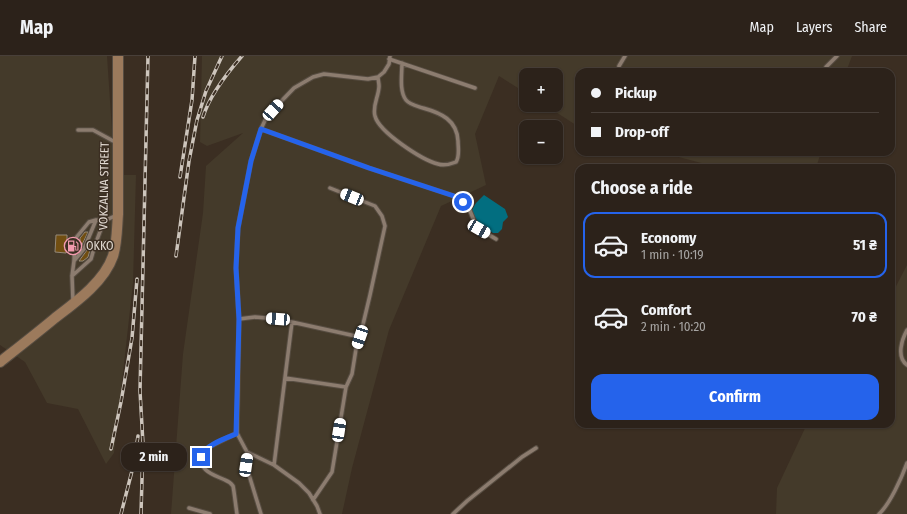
<!DOCTYPE html>
<meta charset="utf-8">
<style>
:root{--surface:#2c221a;--page:#342a23;--text:#f1f3f6;--muted:#a6a4a2;--line:#483f39;--accent:#2563eb}
body{margin:0;font-family:"Fira Sans Condensed",sans-serif;background:var(--page);color:var(--text);height:100vh;display:flex;flex-direction:column;font-size:15px;white-space:nowrap}
*{box-sizing:border-box;margin:0}
p{font-size:13px;color:var(--muted)}
.icon{flex:none;width:22px;height:22px;fill:none;stroke:currentColor;stroke-width:2;stroke-linecap:round;stroke-linejoin:round}
.map{position:relative;flex:1;overflow:hidden}
.sheet{position:absolute;left:575px;top:108px;width:320px;height:264px;display:flex;flex-direction:column;background:var(--surface);border-radius:12px;box-shadow:0 1px 3px #0004,0 0 0 1px var(--line)}
.sheet>*{flex:none}
.top-card{position:absolute;left:575px;top:12px;width:320px;height:88px;border-radius:12px;box-shadow:0 1px 3px #0004,0 0 0 1px var(--line);display:grid;align-content:center;height:88px;padding:0 16px;background:var(--surface)}
.tools{position:absolute;left:519px;top:12px;display:grid;gap:8px}
.tools a{display:grid;place-items:center;width:44px;height:44px;border-radius:8px;background:var(--surface);box-shadow:0 1px 3px #0004,0 0 0 1px var(--line);font-size:20px}
.end{position:absolute;width:18px;height:18px;margin:-9px;border:5px solid #2563eb;background:#fff;box-shadow:0 0 0 2px #fff}
.from{border-radius:50%}
.bubble{position:absolute;height:28px;border-radius:12px;background:var(--surface);box-shadow:0 1px 3px #0004,0 0 0 1px var(--line);font-size:13px;font-weight:700;line-height:28px;text-align:center}
.car{position:absolute;width:12px;height:24px;margin:-12px -6px;border-radius:5px;box-shadow:0 0 3px 1px #0007;background:linear-gradient(#fff 24%,#345 0 40%,#fff 0 76%,#345 0 86%,#fff 0)}
.top-card b{display:flex;align-items:center;gap:14px;height:38px;font-size:15px}
.top-card b+b{border-top:1px solid var(--line)}
.top-card i{width:10px;height:10px;background:var(--text)}
ul{padding:0;list-style:none}
li{display:flex;align-items:center;gap:12px;height:66px;margin:0 8px 6px;padding:0 8px;border:2px solid transparent;border-radius:12px}
li div{flex:1}
li b{display:block;font-size:15px}
li em{font-style:normal;font-weight:700}
li.current{border-color:var(--accent)}
li>.icon{width:36px;height:36px;stroke-width:1.5}
h2{padding:0 16px;font-size:18px;line-height:48px}
.primary-button{display:flex;gap:8px;margin-top:auto;padding:8px 16px}
.primary-button a{flex:1;height:46px;border-radius:12px;background:var(--accent);color:#fff;font-size:16px;font-weight:700;line-height:46px;text-align:center}
header{display:flex;align-items:center;gap:24px;box-sizing:border-box;height:56px;padding:0 20px;background:var(--surface);border-bottom:1px solid var(--line)}
header strong{font-size:19px}
nav{display:flex;gap:22px;margin-inline-start:auto;font-size:14px}
.map>svg:first-child{display:block}
.industrial{fill:#443a2a}
.water{fill:#026e80}
.building{fill:#714e11;stroke:#958979}
.lines{fill:none;stroke-linecap:round;stroke-linejoin:round}
.service-casing{stroke:#574d42;stroke-width:5.5}
.secondary-casing{stroke:#574d42;stroke-width:12}
.service{stroke:#8c7c6f;stroke-width:3.5}
.secondary{stroke:#9c7a5c;stroke-width:10}
.rail-casing{stroke:#cdc5bc;stroke-width:3.5}
.rail{stroke:#3b2e22;stroke-width:2;stroke-dasharray:6;stroke-linecap:butt}
.route{stroke:#2563eb;stroke-width:5}
.labels{text-anchor:middle;dominant-baseline:central;stroke-width:3;stroke-linejoin:round;paint-order:stroke}
.street-label{font-size:12px;fill:#e1d9d1;stroke:#3b2e22}
.poi-label{font-size:12px;fill:#e1d9d1;stroke:#3b2e22;text-anchor:start}
</style>
<header>
<strong>Map</strong>
<nav><a>Map</a><a>Layers</a><a>Share</a></nav>
</header>
<div class="map">
<svg width="907" height="458" viewBox="0 0 907 458">
<rect width="100%" height="100%" fill="#3b2e22"/>
<!-- industrial -->
<path class="industrial" d="M0 0H107L115 119H136L133 227 114 397 106 408 78 353 47 347 25 306 0 289Z
M202 0H852L846 16H579V71L545 49H556V19H526V37L499 20 475 78 486 129 441 150 389 274 352 412 342 458H171L183 298 203 157 206 110 243 77 207 90 200 86Z
M660 96H821L816 112H720Z
M907 209V458H776L777 432 807 368H891V240Z"/>
<!-- water -->
<path class="water" d="M484 139 505 153 508 161 503 166 502 173 498 177H493L482 170 474 161 472 154 476 147Z"/>
<!-- building -->
<path class="building" d="M85 176H88L81 191 79 194H78V186H80V182Z
M56 179H67V185L72 186 71 193H67L66 197 55 196Z
M91 184 90 194 88 201 83 205H79L87 194Z"/>
<g class="lines">
<defs>
<path id="service" d="M389 3 475 32
M619 16V10L625 0
M825 16 826 11 837 0
M378 21C378 24 379 27 379 30 379 40 372 50 375 60 379 76 422 104 438 108 444 110 451 108 456 106 460 100 458 92 458 85 457 64 441 57 423 52 417 50 410 49 406 44 399 35 402 18 402 7
M261 73 369 112 454 140 468 150 475 167 479 173 496 183
M78 74H93L117 87
M74 205 84 193 96 164
M72 220 91 203 95 189 104 165
M73 245 72 220 74 205 75 183 89 166 96 164 104 165 117 159
M239 263 255 261 278 263 360 281
M907 274C902 283 896 301 907 309
M285 322 346 331 352 318 356 293 360 281 370 239 385 170 382 160 375 150 330 132
M237 377 209 391 202 397C198 415 212 418 225 424 228 425 231 427 233 430 234 434 236 452 237 458
M247 396 246 409 261 458
M274 409 292 266
M313 444 332 416 346 331
M189 452 210 458
M320 458 317 450 309 437 299 427 274 409 247 396 239 381 237 377 239 263 236 212 238 172 251 105 261 73 267 60 294 32 313 21 324 18 368 23 378 21 384 16 389 8 390 0
M453 458 467 445 522 401 536 392
M879 458C890 448 902 421 907 407"/>
<path id="secondary" d="M0 306C19 291 37 277 55 262 76 246 104 226 113 200 117 188 117 171 118 158V0"/>
</defs>
<!-- service casing -->
<use href="#service" class="service-casing"/>
<!-- secondary casing -->
<use href="#secondary" class="secondary-casing"/>
<!-- service -->
<use href="#service" class="service"/>
<!-- secondary -->
<use href="#secondary" class="secondary"/>
<defs>
<path id="rail" d="M203 61C209 41 228 16 242 0
M180 121 192 44 195 0
M176 200 189 105 197 64 206 35 222 0
M111 393 121 346 132 282 137 223
M121 458 133 411 138 380
M141 458 143 388 140 335 148 0"/>
</defs>
<!-- rail casing -->
<use href="#rail" class="rail-casing"/>
<!-- rail -->
<use href="#rail" class="rail"/>
</g>
<g class="lines">
<!-- route -->
<path class="route" d="M201 401C203 390 226 382 236 378L239 263 236 212 238 172 251 105 261 73 369 112 454 140 463 146"/>
</g>
<!-- icons -->
<defs>
<symbol id="fuel-ring" viewBox="-11 -11 22 22"><circle r="9.5" fill="#3b2e22" stroke="#f29aae" stroke-width="1.5"/><path d="M-5.5-6h7V0h2V4h1.3V-2.5L3-4.5l.8-.8L6-3V5H2.5V1h-1V6h-7ZM-4.2-4.7v3.2H.2V-4.7Z" fill="#f29aae"/></symbol>
</defs>
<g fill-rule="evenodd">
<use href="#fuel-ring" x="63" y="180" width="20" height="20"/>
</g>
<g class="labels">
<!-- street labels -->
<g class="street-label">
<text transform="translate(104 130) rotate(-89)">VOKZALNA STREET</text>
</g>
<!-- poi labels -->
<g class="poi-label">
<text x="86" y="190">OKKO</text>
</g>
</g>
</svg>
<div class="tools">
<a>+</a>
<a>−</a>
</div>
<i class="end from" style="left:463px;top:146px"></i>
<i class="end" style="left:201px;top:401px"></i>
<div class="bubble" style="left:121px;top:387px;width:66px">2 min</div>
<i class="car" style="left:273px;top:54px;rotate:42deg"></i>
<i class="car" style="left:352px;top:141px;rotate:292deg"></i>
<i class="car" style="left:479px;top:173px;rotate:120deg"></i>
<i class="car" style="left:278px;top:263px;rotate:274deg"></i>
<i class="car" style="left:360px;top:281px;rotate:199deg"></i>
<i class="car" style="left:339px;top:374px;rotate:9deg"></i>
<i class="car" style="left:246px;top:409px;rotate:8deg"></i>
<div class="top-card">
<b><i class="from"></i>Pickup</b>
<b><i></i>Drop-off</b>
</div>
<section class="sheet">
<h2>Choose a ride</h2>
<ul>
<li class="current"><svg class="icon" aria-label="car" viewBox="0 0 24 24"><path d="M5 17H2v-5l4-1 3-4h7l3 4 3 1v5h-3M9 17h6M6 11h13"/><circle cx="7" cy="17" r="2"/><circle cx="17" cy="17" r="2"/></svg><div><b>Economy</b><p>1 min · 10:19</p></div><em>51 ₴</em></li>
<li><svg class="icon" aria-label="car" viewBox="0 0 24 24"><path d="M5 17H2v-5l4-1 3-4h7l3 4 3 1v5h-3M9 17h6M6 11h13"/><circle cx="7" cy="17" r="2"/><circle cx="17" cy="17" r="2"/></svg><div><b>Comfort</b><p>2 min · 10:20</p></div><em>70 ₴</em></li>
</ul>
<div class="primary-button"><a>Confirm</a></div>
</section>
</div>
